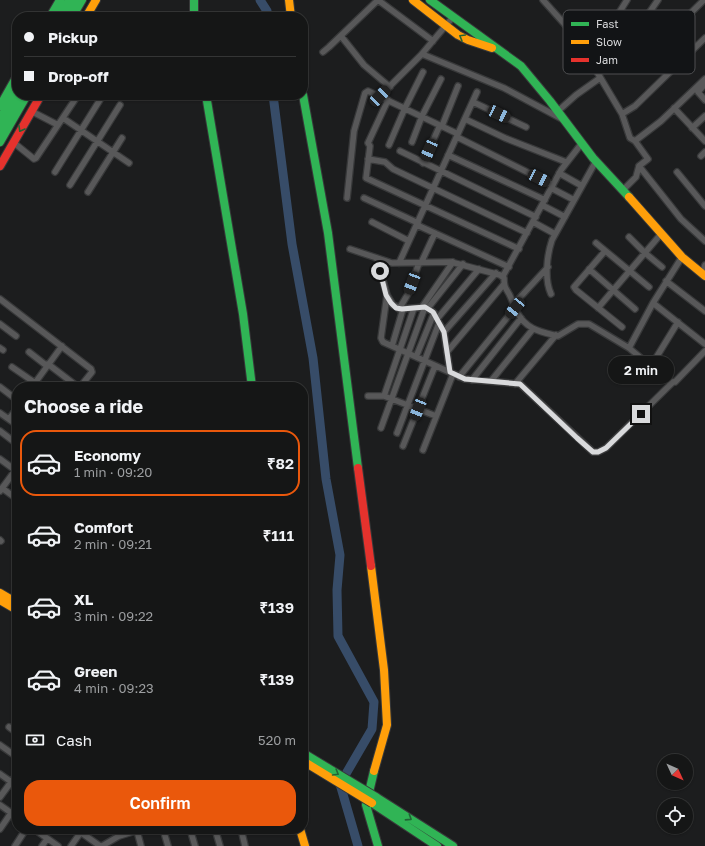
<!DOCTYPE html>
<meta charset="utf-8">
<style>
:root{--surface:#151616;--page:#1e1f1f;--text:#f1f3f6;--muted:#9d9fa1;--line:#343535;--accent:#ea580c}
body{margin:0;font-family:"Golos Text",sans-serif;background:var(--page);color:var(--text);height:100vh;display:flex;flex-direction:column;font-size:15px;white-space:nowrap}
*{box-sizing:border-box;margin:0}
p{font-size:13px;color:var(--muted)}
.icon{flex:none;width:22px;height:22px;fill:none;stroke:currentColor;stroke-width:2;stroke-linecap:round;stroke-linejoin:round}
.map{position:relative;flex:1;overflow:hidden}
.drawer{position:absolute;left:12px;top:382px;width:296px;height:452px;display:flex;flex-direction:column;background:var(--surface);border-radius:16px;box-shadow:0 1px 3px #0004,0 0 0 1px var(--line)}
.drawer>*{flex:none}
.banner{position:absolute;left:12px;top:12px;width:296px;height:88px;border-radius:16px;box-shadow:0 1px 3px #0004,0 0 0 1px var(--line);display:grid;align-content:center;height:88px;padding:0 12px;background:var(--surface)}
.needle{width:26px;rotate:134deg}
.buttons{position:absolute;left:657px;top:754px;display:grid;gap:8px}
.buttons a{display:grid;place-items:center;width:36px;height:36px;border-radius:50%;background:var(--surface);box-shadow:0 1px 3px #0004,0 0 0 1px var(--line);font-size:20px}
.end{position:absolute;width:18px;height:18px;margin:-9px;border:5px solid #d9dadc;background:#111;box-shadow:0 0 0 2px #111}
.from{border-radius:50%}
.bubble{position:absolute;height:28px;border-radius:14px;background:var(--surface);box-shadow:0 1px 3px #0004,0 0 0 1px var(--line);font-size:13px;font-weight:600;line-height:28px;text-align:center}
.car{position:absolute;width:12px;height:24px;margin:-12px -6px;border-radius:5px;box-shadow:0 0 3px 1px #0007;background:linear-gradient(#222 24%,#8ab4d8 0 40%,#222 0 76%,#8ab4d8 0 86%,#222 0)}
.banner b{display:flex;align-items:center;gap:14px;height:38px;font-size:15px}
.banner b+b{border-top:1px solid var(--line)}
.banner i{width:10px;height:10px;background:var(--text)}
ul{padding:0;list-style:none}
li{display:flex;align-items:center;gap:12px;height:66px;margin:0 8px 6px;padding:0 4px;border:2px solid transparent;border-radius:16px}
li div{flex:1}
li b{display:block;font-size:15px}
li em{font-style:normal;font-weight:600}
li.selected{border-color:var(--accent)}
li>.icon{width:36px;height:36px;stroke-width:1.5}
h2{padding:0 12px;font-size:18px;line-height:48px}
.pay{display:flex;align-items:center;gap:10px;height:44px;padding:0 12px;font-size:15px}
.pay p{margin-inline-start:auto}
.primary-button{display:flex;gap:8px;margin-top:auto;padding:8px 12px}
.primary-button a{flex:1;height:46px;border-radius:16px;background:var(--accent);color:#fff;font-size:16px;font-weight:600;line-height:46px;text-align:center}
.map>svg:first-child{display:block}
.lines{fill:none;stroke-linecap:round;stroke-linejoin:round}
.river{stroke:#374c68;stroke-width:9}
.street-casing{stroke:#38393a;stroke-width:8}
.fast-casing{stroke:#38393a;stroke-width:10}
.slow-casing{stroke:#38393a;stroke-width:10}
.jam-casing{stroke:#38393a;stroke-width:10}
.street{stroke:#585859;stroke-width:5.5}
.fast{stroke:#30b455;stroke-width:8}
.slow{stroke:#ff9f0a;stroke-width:8}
.jam{stroke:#e5322d;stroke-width:8}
.fast-bridge-casing{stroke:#38393a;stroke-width:10;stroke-linecap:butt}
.slow-bridge-casing{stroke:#38393a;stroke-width:10;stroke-linecap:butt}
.fast-bridge{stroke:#30b455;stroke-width:8}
.slow-bridge{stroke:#ff9f0a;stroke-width:8}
.oneway{stroke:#216436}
.route{stroke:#d9dadc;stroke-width:5}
.key{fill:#121416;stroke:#4e4f51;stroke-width:1}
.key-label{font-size:11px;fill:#d9dadc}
</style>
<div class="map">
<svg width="705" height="846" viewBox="0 0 705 846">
<rect width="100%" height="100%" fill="#1c1d1e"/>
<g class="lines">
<!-- river -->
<path class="river" d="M260 0 267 11 268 17
M273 95 292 244 313 358 326 479 340 555 337 590 338 636 374 702 372 729 340 784 358 846"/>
<defs>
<path id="street" d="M378 0 433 41
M543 0 586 48 592 56 597 72 622 114 630 138 635 141 648 159 639 166 681 219 705 241
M612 24 627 0
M341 36 364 65 390 87
M632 37 650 52 652 51 704 0
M323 52 329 47 378 0
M422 54 504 88 562 119
M596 71 633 36 658 0
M705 84 698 92 705 100
M380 96 421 55 453 17
M388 100 368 143 370 146 366 178 519 249
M473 102 526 127
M674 108 705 141
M31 111 58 125
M558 111 576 95 600 78
M622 114 635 106 705 38
M63 118 129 163
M465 119 505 138 566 162
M442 126 458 86
M692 128 705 116
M457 137 553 185
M635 141 661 121 705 79
M13 142 34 159 36 158 78 95
M412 142 422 116 441 79
M389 145 405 108 423 72
M400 151 536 217
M448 155 545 200
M701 156 705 152
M368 159 385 162 393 169 527 233
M423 163 440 125
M55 172 103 95
M677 172 705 206
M559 173 582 186
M70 185 120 105
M551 188 574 200
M623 190 636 177 639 166
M88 192 122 138
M347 198 354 131 365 93 368 91 458 134
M364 198 418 223
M542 205 565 217
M372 222 409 241
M533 222 555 234
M417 225 509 267
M629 237 645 253 662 267
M596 243 649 287
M350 249 392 263 451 262 500 275 504 278C504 290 507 288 511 298 513 302 514 308 517 312 526 330 542 332 558 336L578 324H589L629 348 670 382H675L705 351
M605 251 574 287 576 290 622 327
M377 259 387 295 393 305 402 309 425 307 433 312 444 332 450 372
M399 263 477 92
M421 263 435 233
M704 268 705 265
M589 269 635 309
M503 276 561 170 582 143
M666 281 705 311
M551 294C544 279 547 255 552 240L596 161
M387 295 381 338 383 342 465 379 520 384 593 452H598L606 448 673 382
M0 299 91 369 92 372 80 387
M653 303 705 344
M513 305 548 267
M422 307 453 262
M428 308 463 264
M598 308 661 234
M399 309 408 294 419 263
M437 319 479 269
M0 324 16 336
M444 332 496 273
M392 346 403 309
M0 348 3 350
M629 348 653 303 682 257
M29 352 47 366
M447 352 504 284
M416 357 434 313
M48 364 78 387
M651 366 678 322
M12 367 41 387
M459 377 515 308
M472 380 521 318
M491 381 533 329
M515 384 556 335
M0 387 17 400
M32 387 62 346
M368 396H384L436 416
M384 396 414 308
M0 413 17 425
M9 419 17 408
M381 428 425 307
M0 431 17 444
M397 433 439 323
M403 446 435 366
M423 450 453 374
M0 459 15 470
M2 488 17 499
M0 491 17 468
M0 540 1 541
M9 727 17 733
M0 745 17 757
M0 774 17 786
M0 797 17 774
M0 805 17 817
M0 829 11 813
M34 829 58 846
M76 829 100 846
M163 829 168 846
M190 829 195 846
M215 829 220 846
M241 829 245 846
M137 831 141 846
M15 846 26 829
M42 846 47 839
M71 846 81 832
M102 846 119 836 142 829"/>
<path id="fast" d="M194 0V17
M430 0 521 66 550 101 593 158 629 197
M50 17 60 0
M59 17 69 0
M66 17 76 0
M72 17 82 0
M206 95 243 314 252 387
M303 95 328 233 358 468
M0 106 17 76
M0 119 17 90
M0 131 21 95
M0 142 27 95
M374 771 366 805 378 846
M376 797 453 846
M372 803 437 846"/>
<path id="slow" d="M289 0 291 17
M413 0 458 35 468 40 492 48
M86 17 96 0
M629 197 682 257 705 276
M371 566 384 670 387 725 374 771
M0 593 17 603
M0 600 17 610
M300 829 305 846"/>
<path id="jam" d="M0 166 41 95
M358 468 371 566"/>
</defs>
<!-- street casing -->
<use href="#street" class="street-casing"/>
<!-- fast casing -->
<use href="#fast" class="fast-casing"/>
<!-- slow casing -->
<use href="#slow" class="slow-casing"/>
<!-- jam casing -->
<use href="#jam" class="jam-casing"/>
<!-- street -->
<use href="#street" class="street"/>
<!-- fast -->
<use href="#fast" class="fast"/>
<!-- slow -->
<use href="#slow" class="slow"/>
<!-- jam -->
<use href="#jam" class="jam"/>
<defs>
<path id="fast-bridge" d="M303 753 376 797"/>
<path id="slow-bridge" d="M303 761 372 803"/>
</defs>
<!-- fast-bridge casing -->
<use href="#fast-bridge" class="fast-bridge-casing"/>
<!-- slow-bridge casing -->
<use href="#slow-bridge" class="slow-bridge-casing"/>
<!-- fast-bridge -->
<use href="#fast-bridge" class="fast-bridge"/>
<!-- slow-bridge -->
<use href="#slow-bridge" class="slow-bridge"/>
</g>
<!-- one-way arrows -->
<defs><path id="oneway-chevron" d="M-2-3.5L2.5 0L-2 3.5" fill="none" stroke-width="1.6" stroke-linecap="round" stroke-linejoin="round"/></defs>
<g class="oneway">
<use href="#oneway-chevron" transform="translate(462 37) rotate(-150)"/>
<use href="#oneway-chevron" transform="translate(21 129) rotate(120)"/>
<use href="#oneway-chevron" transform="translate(336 773) rotate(31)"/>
<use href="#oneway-chevron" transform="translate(409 818) rotate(33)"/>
</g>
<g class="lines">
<!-- route -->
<path class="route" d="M380 271 386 295 391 303 396 308 402 309 425 307 433 312 444 332 450 372 465 379 520 384 577 438 593 452H598L606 448 641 414"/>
</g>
<!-- legend -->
<rect x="563" y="10" width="132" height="64" rx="6" class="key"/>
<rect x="571" y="22" width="18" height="4" fill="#30b455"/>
<rect x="571" y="40" width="18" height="4" fill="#ff9f0a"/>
<rect x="571" y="58" width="18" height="4" fill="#e5322d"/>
<g class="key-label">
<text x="596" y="28">Fast</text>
<text x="596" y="46">Slow</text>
<text x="596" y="64">Jam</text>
</g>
</svg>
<div class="buttons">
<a><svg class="needle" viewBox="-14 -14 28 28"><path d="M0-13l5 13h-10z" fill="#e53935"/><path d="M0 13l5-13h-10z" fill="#9d9fa1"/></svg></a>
<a><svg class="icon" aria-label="locate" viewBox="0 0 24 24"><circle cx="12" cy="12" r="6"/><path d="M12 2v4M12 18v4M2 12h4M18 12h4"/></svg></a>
</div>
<i class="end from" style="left:380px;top:271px"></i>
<i class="end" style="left:641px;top:414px"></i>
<div class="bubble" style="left:608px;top:356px;width:66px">2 min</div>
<i class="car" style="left:380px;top:96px;rotate:45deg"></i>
<i class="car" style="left:499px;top:114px;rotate:115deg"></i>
<i class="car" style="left:429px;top:150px;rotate:204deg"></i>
<i class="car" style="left:539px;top:178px;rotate:117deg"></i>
<i class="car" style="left:412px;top:283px;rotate:201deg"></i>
<i class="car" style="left:515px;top:308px;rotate:219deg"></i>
<i class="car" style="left:418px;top:409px;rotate:202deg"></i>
<div class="banner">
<b><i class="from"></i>Pickup</b>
<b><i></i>Drop-off</b>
</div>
<section class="drawer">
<h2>Choose a ride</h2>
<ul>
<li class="selected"><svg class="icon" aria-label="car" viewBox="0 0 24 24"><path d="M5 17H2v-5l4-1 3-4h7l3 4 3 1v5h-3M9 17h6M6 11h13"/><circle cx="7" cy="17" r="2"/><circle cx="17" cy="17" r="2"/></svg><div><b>Economy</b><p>1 min · 09:20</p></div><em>₹82</em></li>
<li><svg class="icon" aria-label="car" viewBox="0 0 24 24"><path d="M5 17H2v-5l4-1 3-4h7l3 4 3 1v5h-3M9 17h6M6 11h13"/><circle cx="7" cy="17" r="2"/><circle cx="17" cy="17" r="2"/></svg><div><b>Comfort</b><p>2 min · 09:21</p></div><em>₹111</em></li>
<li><svg class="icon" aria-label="car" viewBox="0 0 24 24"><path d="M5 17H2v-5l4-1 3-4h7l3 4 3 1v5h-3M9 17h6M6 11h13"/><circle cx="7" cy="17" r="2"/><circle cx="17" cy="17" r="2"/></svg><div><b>XL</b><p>3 min · 09:22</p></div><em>₹139</em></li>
<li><svg class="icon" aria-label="car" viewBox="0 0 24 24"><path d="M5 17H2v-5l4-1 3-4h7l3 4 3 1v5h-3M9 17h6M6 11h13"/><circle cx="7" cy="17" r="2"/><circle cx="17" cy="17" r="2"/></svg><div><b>Green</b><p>4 min · 09:23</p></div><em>₹139</em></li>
</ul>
<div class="pay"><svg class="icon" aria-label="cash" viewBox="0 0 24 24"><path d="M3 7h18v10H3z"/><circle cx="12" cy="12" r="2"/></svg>Cash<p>520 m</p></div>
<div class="primary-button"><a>Confirm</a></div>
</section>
</div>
